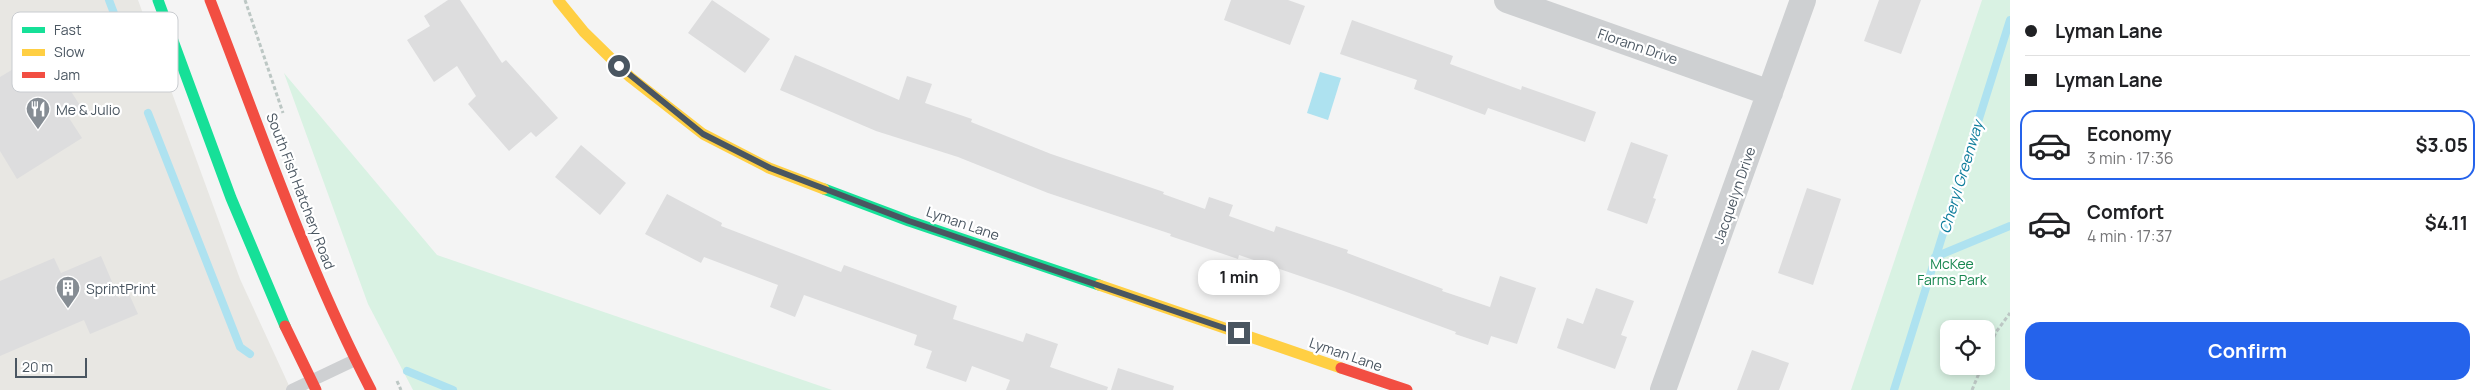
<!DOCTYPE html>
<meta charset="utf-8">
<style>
:root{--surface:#fff;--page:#f6f6f6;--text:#202124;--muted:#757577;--line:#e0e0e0;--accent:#2563eb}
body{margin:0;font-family:Manrope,sans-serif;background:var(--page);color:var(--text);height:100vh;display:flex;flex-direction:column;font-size:19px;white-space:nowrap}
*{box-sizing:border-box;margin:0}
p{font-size:16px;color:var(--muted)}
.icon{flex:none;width:28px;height:28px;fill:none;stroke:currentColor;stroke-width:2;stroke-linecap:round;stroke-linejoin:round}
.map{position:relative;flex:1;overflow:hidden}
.drawer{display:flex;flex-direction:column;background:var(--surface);width:475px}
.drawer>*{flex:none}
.top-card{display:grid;align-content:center;height:110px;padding:0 15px;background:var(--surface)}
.controls{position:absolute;left:1940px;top:320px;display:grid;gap:10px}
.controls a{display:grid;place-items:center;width:55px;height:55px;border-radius:10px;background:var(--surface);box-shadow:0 2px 8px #0003;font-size:25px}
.scale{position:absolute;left:15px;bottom:12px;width:72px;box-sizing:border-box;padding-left:5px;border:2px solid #4a5661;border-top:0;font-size:14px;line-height:18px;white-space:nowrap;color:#4a5661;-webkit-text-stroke:4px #fff;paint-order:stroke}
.end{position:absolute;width:22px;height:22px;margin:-11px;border:6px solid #4a5661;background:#fff;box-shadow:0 0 0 2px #fff}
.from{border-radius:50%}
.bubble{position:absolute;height:35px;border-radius:15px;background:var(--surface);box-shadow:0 2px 8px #0003;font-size:16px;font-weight:700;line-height:35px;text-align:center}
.top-card b{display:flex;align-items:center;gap:18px;height:48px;font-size:19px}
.top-card b+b{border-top:1px solid var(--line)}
.top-card i{width:12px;height:12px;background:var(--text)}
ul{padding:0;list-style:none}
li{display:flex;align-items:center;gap:15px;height:70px;margin:0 10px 8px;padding:0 5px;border:2px solid transparent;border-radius:15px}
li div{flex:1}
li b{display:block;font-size:19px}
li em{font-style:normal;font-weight:700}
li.current{border-color:var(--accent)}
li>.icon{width:45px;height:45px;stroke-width:1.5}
.button{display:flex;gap:10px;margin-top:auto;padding:10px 15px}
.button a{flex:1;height:58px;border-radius:15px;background:var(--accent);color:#fff;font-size:20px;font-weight:700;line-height:58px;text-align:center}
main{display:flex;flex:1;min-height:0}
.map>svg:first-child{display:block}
.commercial{fill:#e8e7e3}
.green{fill:#d9f2e3;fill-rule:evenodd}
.water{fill:#aee2f0}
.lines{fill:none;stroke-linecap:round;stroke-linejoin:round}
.stream{stroke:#aee2f0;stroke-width:8}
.building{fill:#ddddde}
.path{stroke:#bcc7c4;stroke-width:3;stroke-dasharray:4 2.5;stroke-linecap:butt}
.lane{stroke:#ced0d2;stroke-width:12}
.street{stroke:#ced0d2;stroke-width:26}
.fast{stroke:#16e098;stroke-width:11}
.slow{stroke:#ffcf43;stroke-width:11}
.jam{stroke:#f24e42;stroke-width:11}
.route{stroke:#4a5661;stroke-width:6}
.labels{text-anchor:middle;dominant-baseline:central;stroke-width:4.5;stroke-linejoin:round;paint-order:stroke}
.street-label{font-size:14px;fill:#4a5661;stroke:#fff}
.poi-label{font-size:14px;fill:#4a5661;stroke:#fff;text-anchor:start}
.park-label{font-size:14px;fill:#17864f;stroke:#fff}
.water-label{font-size:15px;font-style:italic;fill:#0c7c9b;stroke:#fff}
.key{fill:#fff;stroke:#c9ccd0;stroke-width:1}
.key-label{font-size:14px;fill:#4a5661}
</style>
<main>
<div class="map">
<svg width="2010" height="390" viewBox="0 0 2010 390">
<rect width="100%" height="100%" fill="#f4f4f4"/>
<!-- commercial -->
<path class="commercial" d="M0 0H138L240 279 291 390H0Z"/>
<!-- green -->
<path class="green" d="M1982 0H2010V390H1851ZM1949 329H1986V366H1949Z
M284 73 437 255 832 390H413L368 304Z"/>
<!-- water -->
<path class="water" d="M1320 72 1341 78 1328 120 1307 113Z"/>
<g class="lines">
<!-- stream -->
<path class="stream" d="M109 0 132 61
M148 113 240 347 250 354
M1935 257 2010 226
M407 371 453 390
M1894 390 2010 20"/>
</g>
<!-- building -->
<path class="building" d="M448 0H460L502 63 506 60 558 118 536 137 531 132 509 151 468 104 476 96 457 66 434 82 407 40 430 26 424 16Z
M712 0 770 39 745 73 688 33Z
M1231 0H1288L1305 6 1290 45 1224 20Z
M1879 0H1921L1901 54 1864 41Z
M1352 20 1453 56 1450 64 1521 90 1522 86 1596 112 1585 142 1488 108 1485 115 1414 89 1417 80 1340 54Z
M795 55 899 100 907 76 932 84 925 103 972 119 971 122 1051 154 1164 192 1163 194 1205 209 1209 197 1233 205 1229 216 1274 232 1276 226 1348 250 1347 253 1443 289 1442 291 1490 307 1500 276 1536 288 1517 344 1491 336 1488 345 1455 334 1456 332 1341 290 1239 255 1238 259 1170 236 1171 234 1048 193 958 157 876 131 780 90Z
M52 62 83 110 69 118 82 138 17 179 0 151V77L20 65 27 77Z
M1631 142 1668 155 1653 198 1656 199 1647 224 1607 210Z
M581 145 626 183 600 215 555 177Z
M1807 188 1841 199 1813 285 1778 273Z
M667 194 722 223 721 226 841 272 844 265 957 306 953 319 1023 342 1026 333 1058 344 1050 367 1108 387 1107 390H1006L1010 380 972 366 966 382 926 368 932 351 914 345 917 335 804 295 795 317 770 307 778 285 704 257 701 263 645 234Z
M101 256 119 298 129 294 138 314 90 334 84 320 0 356V281L54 258 61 273Z
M1596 288 1634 301 1621 335 1627 337 1615 369 1557 348 1567 318 1583 324Z
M1752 350 1789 363 1779 390H1737Z
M1118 368 1174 386 1173 390H1111Z"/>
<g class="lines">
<!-- path -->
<path class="path" d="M245 0 283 113
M1986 355 1996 332 2010 313
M397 381 401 390
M1972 390 1982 366"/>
<!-- lane -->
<path class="lane" d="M292 390 355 360"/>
<!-- street -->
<path class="street" d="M1507 0 1770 93
M1663 390 1803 0"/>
<!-- fast -->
<path class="fast" d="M158 0 231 198 285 326
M824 189 909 221 1099 285"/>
<!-- slow -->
<path class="slow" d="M558 0 584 32 630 77 703 134 769 168 824 189
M1099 285 1341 368"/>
<!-- jam -->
<path class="jam" d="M210 0C261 131 306 265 371 390
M285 326 316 390
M1341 368 1407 390"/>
</g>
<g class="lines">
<!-- route -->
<path class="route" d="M619 66 703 134 770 168 909 221 1239 333"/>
</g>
<!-- icons -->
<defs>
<symbol id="restaurant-pin" viewBox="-11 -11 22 30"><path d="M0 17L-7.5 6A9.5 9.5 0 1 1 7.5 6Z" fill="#868d94" stroke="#fff"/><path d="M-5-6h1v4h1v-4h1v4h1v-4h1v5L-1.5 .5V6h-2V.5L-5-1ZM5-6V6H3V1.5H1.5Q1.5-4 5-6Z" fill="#fff"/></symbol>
<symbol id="building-pin" viewBox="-11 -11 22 30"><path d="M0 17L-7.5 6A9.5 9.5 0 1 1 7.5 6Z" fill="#868d94" stroke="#fff"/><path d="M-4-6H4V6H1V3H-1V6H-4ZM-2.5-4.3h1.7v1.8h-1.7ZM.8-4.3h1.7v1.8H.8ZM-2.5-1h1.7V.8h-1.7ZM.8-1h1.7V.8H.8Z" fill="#fff"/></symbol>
</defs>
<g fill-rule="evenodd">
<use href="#restaurant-pin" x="24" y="95" width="28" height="38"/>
<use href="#building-pin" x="54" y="274" width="28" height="38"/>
</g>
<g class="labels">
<!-- street labels -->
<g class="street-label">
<text transform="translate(1638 46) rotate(19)">Florann Drive</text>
<text transform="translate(301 191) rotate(69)">South Fish Hatchery Road</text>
<text transform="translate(1734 195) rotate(-71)">Jacquelyn Drive</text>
<text transform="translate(963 223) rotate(19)">Lyman Lane</text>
<text transform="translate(1346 354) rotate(19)">Lyman Lane</text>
</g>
<!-- poi labels -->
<g class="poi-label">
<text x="56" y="109">Me &amp; Julio</text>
<text x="86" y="288">SprintPrint</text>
</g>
<!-- park labels -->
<g class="park-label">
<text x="1952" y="263">McKee<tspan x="1952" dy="16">Farms Park</tspan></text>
</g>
<!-- water labels -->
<g class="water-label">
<text transform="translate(1961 177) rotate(-73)">Cheryl Greenway</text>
</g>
</g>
<!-- legend -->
<rect x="12" y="12" width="166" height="80" rx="8" class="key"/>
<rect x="22" y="27" width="23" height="6" fill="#16e098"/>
<rect x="22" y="49" width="23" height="7" fill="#ffcf43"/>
<rect x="22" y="72" width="23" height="6" fill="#f24e42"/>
<g class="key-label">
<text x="54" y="35">Fast</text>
<text x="54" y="57">Slow</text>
<text x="54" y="80">Jam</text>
</g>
</svg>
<div class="controls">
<a><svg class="icon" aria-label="locate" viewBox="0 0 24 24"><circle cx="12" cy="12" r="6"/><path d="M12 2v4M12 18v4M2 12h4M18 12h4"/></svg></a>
</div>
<div class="scale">20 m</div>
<i class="end from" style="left:619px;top:66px"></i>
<i class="end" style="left:1239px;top:333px"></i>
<div class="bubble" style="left:1198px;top:260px;width:82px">1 min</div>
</div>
<section class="drawer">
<div class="top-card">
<b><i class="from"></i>Lyman Lane</b>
<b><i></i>Lyman Lane</b>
</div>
<ul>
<li class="current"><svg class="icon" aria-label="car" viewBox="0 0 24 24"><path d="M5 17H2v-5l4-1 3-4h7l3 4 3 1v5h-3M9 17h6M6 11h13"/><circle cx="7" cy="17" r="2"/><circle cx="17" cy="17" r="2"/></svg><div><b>Economy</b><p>3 min · 17:36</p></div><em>$3.05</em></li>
<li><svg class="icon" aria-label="car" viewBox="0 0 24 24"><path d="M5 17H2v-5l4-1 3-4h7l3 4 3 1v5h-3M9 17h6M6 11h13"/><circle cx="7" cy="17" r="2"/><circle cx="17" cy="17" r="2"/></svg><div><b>Comfort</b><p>4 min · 17:37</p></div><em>$4.11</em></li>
</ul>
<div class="button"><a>Confirm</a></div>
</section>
</main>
